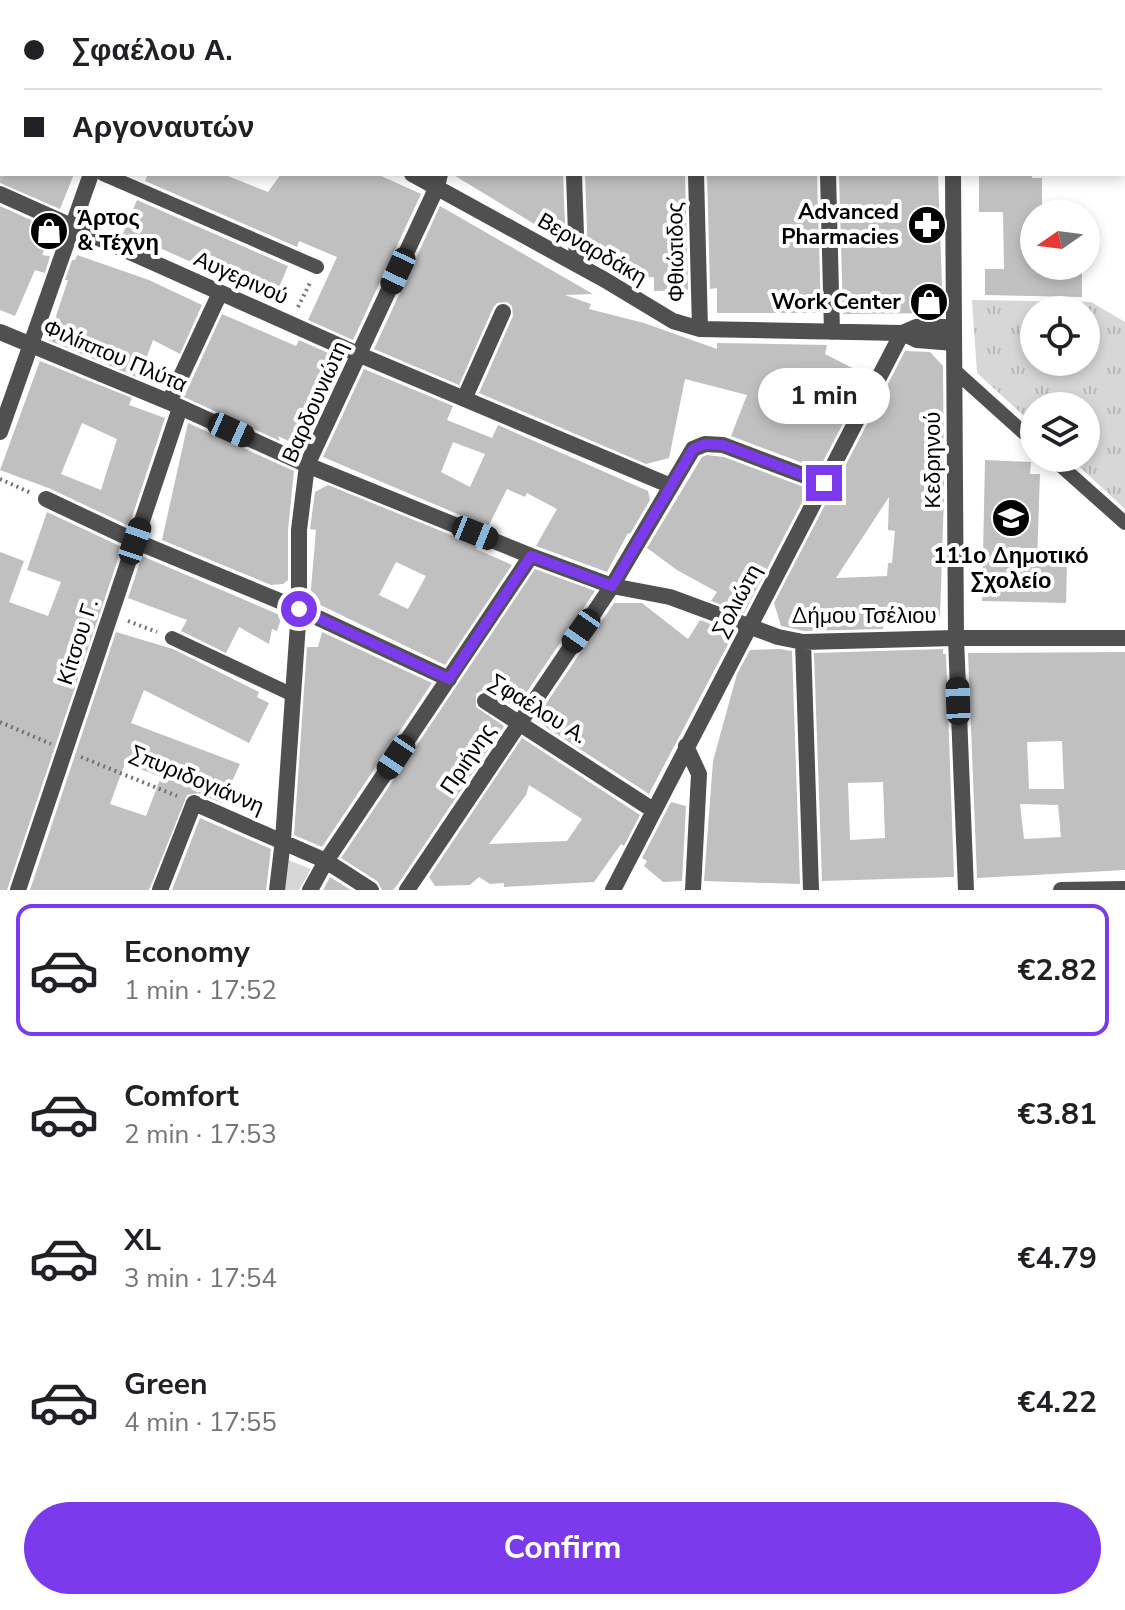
<!DOCTYPE html>
<meta charset="utf-8">
<style>
:root{--surface:#fff;--page:#f2f2f2;--text:#202124;--muted:#757577;--line:#e0e0e0;--accent:#7c3aed}
body{margin:0;font-family:"Nunito Sans",sans-serif;background:var(--page);color:var(--text);height:100vh;display:flex;flex-direction:column;font-size:30px;white-space:nowrap}
*{box-sizing:border-box;margin:0}
p{font-size:26px;color:var(--muted)}
.icon{flex:none;width:44px;height:44px;fill:none;stroke:currentColor;stroke-width:2;stroke-linecap:round;stroke-linejoin:round}
.map{position:relative;height:890px;overflow:hidden}
.side{display:flex;flex-direction:column;background:var(--surface);flex:1}
.side>*{flex:none}
.banner{position:absolute;left:0px;top:0px;width:1126px;height:176px;box-shadow:0 4px 12px #0003;display:grid;align-content:center;height:176px;padding:0 24px;background:var(--surface)}
.needle{width:52px;rotate:256deg}
.buttons{position:absolute;left:1020px;top:200px;display:grid;gap:16px}
.buttons a{display:grid;place-items:center;width:80px;height:80px;border-radius:50%;background:var(--surface);box-shadow:0 4px 12px #0003;font-size:40px}
.end{position:absolute;width:36px;height:36px;margin:-18px;border:10px solid #7c3aed;background:#fff;box-shadow:0 0 0 4px #fff}
.from{border-radius:50%}
.bubble{position:absolute;height:56px;border-radius:28px;background:var(--surface);box-shadow:0 4px 12px #0003;font-size:26px;font-weight:700;line-height:56px;text-align:center}
.car{position:absolute;width:24px;height:48px;margin:-24px -12px;border-radius:10px;box-shadow:0 0 6px 2px #0007;background:linear-gradient(#222 24%,#8ab4d8 0 40%,#222 0 76%,#8ab4d8 0 86%,#222 0)}
.banner b{display:flex;align-items:center;gap:28px;height:76px;font-size:30px}
.banner b+b{border-top:2px solid var(--line)}
.banner i{width:20px;height:20px;background:var(--text)}
ul{padding:14px 0 0;list-style:none}
li{display:flex;align-items:center;gap:24px;height:132px;margin:0 16px 12px;padding:0 8px;border:4px solid transparent;border-radius:16px}
li div{flex:1}
li b{display:block;font-size:30px}
li em{font-style:normal;font-weight:700}
li.active{border-color:var(--accent)}
li>.icon{width:72px;height:72px;stroke-width:1.5}
.action{display:flex;gap:16px;margin-top:auto;padding:16px 24px}
.action a{flex:1;height:92px;border-radius:48px;background:var(--accent);color:#fff;font-size:32px;font-weight:700;line-height:92px;text-align:center}
.map>svg:first-child{display:block}
.grass{fill:url(#grass-tufts);fill-rule:evenodd}
.garden{fill:#d7d7d7}
.building{fill:#c0c0c0;fill-rule:evenodd}
.lines{fill:none;stroke-linecap:round;stroke-linejoin:round}
.path{stroke:#727272;stroke-width:4;stroke-dasharray:2 4;stroke-linecap:butt}
.pedestrian{stroke:#505050;stroke-width:14}
.minor{stroke:#505050;stroke-width:16}
.tertiary{stroke:#505050;stroke-width:16}
.route{stroke:#7c3aed;stroke-width:10}
.labels{text-anchor:middle;dominant-baseline:central;stroke-width:8;stroke-linejoin:round;paint-order:stroke}
.poi-label{font-size:22px;font-weight:bold;fill:#000;stroke:#fff;text-anchor:end}
.street-label{font-size:22px;fill:#000;stroke:#fff}
</style>
<div class="map">
<svg width="1125" height="890" viewBox="0 0 1125 890">
<defs>
<pattern id="grass-tufts" width="24" height="20" patternUnits="userSpaceOnUse" patternTransform="scale(2)"><rect width="24" height="20" fill="#d7d7d7"/><path d="M3 7l-1-3M5 7V3M7 7l1-3M15 17l-1-3M17 17v-4M19 17l1-3" fill="none" stroke="#b7b7b7"/></pattern>
</defs>
<rect width="100%" height="100%" fill="#fff"/>
<!-- grass -->
<path class="grass" d="M972 300 1091 302 1125 322V509L1070 458H1086V406H1034V425L977 373ZM1034 310H1086V362H1034Z"/>
<!-- garden -->
<path class="garden" d="M288 860 311 869 299 890H284Z"/>
<!-- building -->
<path class="building" d="M0 174H74L60 209 0 183Z
M148 174H223L268 192 281 174H377L421 194 353 340 308 320 337 257 299 241 297 247 145 181Z
M452 174H563L565 223 544 230Z
M585 174H685L688 290 654 291V277L634 278V265H601L588 257Z
M707 174H817L821 313H717V288L710 289Z
M839 174H938L943 313 843 314Z
M979 174H1032V178H1042V214H1034V266H1043V270L1082 269V297L985 295V269H1004L1003 212H979Z
M137 200 288 266 274 299 162 249 144 243 143 246 122 236Z
M0 206 53 230 42 255 50 256 45 273 35 270 15 316 0 310Z
M440 206 593 294 565 295 591 304 589 309 644 323 717 349V343L827 345 825 354 868 376 819 469 731 436 747 395 685 379 669 458 646 464 479 393 513 316 512 306 507 302 497 303 493 308 459 385 374 349Z
M77 255 149 280 202 305 180 354 153 340 139 378 48 340 68 280H65L72 260H75Z
M222 314 296 346 299 340 344 360 303 448 278 436 280 441 184 397Z
M905 351 930 352 943 366 944 496 940 617 883 616V629L804 631 781 626 774 603ZM889 497 888 530 895 531 892 563H888L887 576 836 578Z
M40 361 132 398 129 405 165 418 129 526 51 489 0 470ZM82 423 117 439 101 490 61 474Z
M364 369 453 406 447 420 492 438 498 425 648 491 650 500 630 534 628 533 607 572 536 546 557 509 527 493 525 497 507 489 488 527 323 457ZM453 442 485 454 470 487 441 472Z
M188 423 294 471 288 530V580L283 584 271 585 162 540Z
M707 455 724 457 809 489 744 613 711 601 717 592 677 570 647 548 702 457Z
M985 460 1031 462 1030 474H1040L1037 562 1067 563 1066 603 982 601Z
M328 485 478 546 476 549 512 565 445 665 310 600 316 530 310 529 315 492ZM396 562 426 576 408 609 379 595Z
M47 512 122 547 7 890H0V552L24 561 9 602 48 616 61 582 27 570Z
M142 556 282 616 277 631 272 629 269 644 239 627 226 653 181 631 187 620 128 598Z
M535 569 595 591 516 708 490 691H481L476 694V707L504 726 398 884 393 890H382L377 881 341 858Z
M614 603H642L688 639 700 620 734 633 649 794 535 720Z
M116 632 173 649 259 692 257 697 269 703 249 743 144 690 131 723 240 764 222 803 198 793 187 795 149 890H30ZM125 763 161 777 146 816 110 804Z
M322 632 432 683 322 847 294 835 307 647H318Z
M780 649 792 651 800 884 704 881 713 761 737 674 750 650Z
M943 649V654H946L954 877 822 881 814 653ZM883 782 885 838 850 840 848 783Z
M1125 652V870L977 878 968 653ZM1062 741 1064 789H1029L1027 742ZM1020 804 1058 805 1061 837 1024 839Z
M522 738 640 815 624 846 621 844 594 882 504 887V883L490 884 479 877 470 885 435 886 429 877ZM529 785 582 819 567 841 489 844 526 795Z
M671 802 686 806 682 881 663 882 644 866 647 861 642 858Z
M200 818 271 849 266 890H172Z
M330 877 351 890H323Z"/>
<g class="lines">
<!-- path -->
<path class="path" d="M298 307 310 283
M0 479 31 493
M128 621 157 632
M0 722 51 744
M81 757 177 796"/>
<!-- pedestrian -->
<path class="pedestrian" d="M103 174 317 267
M954 370 1034 442
M1052 458 1125 523
M172 638 293 695"/>
<!-- minor -->
<path class="minor" d="M84 0 85 2
M317 0V2
M442 0V2
M570 0V2
M825 0V2
M193 2V0
M0 59 2 60
M412 174 605 280 673 321 700 329 902 333 917 340 954 343
M574 174 577 265
M696 174 700 329
M828 174 832 332
M0 194 360 355 671 486
M0 332 169 402 307 465 531 556 612 586 670 597 778 637 803 642 956 638
M902 333 916 327H954
M465 397 503 312
M169 402 220 293
M0 432 91 174
M46 499 135 541 299 609 449 679
M803 642 811 890
M485 701 653 810
M686 746 699 774 693 890
M18 890 180 408
M160 890 194 803 326 861 371 890
M277 890 283 840 299 609V530L307 465 437 187 440 174
M310 890 326 861 531 556
M407 890 612 586 693 449 705 444 723 445 824 483
M613 890 902 333
M1061 890 1125 889"/>
<!-- tertiary -->
<path class="tertiary" d="M693 0V2
M949 0V2
M1119 0V2
M1124 92H1125
M953 174 956 638 966 890
M956 638H1125"/>
</g>
<g class="lines">
<!-- route -->
<path class="route" d="M299 609 449 679 531 556 612 586 693 449 705 444 723 445 824 483"/>
</g>
<!-- icons -->
<defs>
<symbol id="pharmacy-disc" viewBox="-11 -11 22 22"><circle r="9.5" fill="#000" stroke="#fff"/><path d="M-2-6h4v4h4v4h-4v4h-4v-4h-4v-4h4Z" fill="#fff"/></symbol>
<symbol id="shop-disc" viewBox="-11 -11 22 22"><circle r="9.5" fill="#000" stroke="#fff"/><path d="M-5-2.5h2.3a2.7 3.5 0 0 1 5.4 0H5L5.5 6h-11ZM-1.5-2.5h3a1.5 2.3 0 0 0-3 0Z" fill="#fff"/></symbol>
<symbol id="school-disc" viewBox="-11 -11 22 22"><circle r="9.5" fill="#000" stroke="#fff"/><path d="M0-5L7-2L0 1L-7-2ZM-4 1L0 2.5L4 1V4Q0 6-4 4Z" fill="#fff"/></symbol>
</defs>
<g fill-rule="evenodd">
<use href="#pharmacy-disc" x="905" y="203" width="44" height="44"/>
<use href="#shop-disc" x="27" y="209" width="44" height="44"/>
<use href="#shop-disc" x="907" y="280" width="44" height="44"/>
<use href="#school-disc" x="989" y="496" width="44" height="44"/>
</g>
<g class="labels">
<!-- poi labels -->
<g class="poi-label">
<text x="899" y="212">Advanced<tspan x="899" dy="25">Pharmacies</tspan></text>
<text x="77" y="218" text-anchor="start">Άρτος<tspan x="77" dy="25">&amp; Τέχνη</tspan></text>
<text x="901" y="302">Work Center</text>
<text x="1011" y="556" text-anchor="middle">111ο Δημοτικό<tspan x="1011" dy="25">Σχολείο</tspan></text>
</g>
<!-- street labels -->
<g class="street-label">
<text transform="translate(592 249) rotate(30)">Βερναρδάκη</text>
<text transform="translate(676 252) rotate(-91)">Φθιώτιδος</text>
<text transform="translate(241 278) rotate(24)">Αυγερινού</text>
<text transform="translate(115 356) rotate(23)">Φιλίππου Πλύτα</text>
<text transform="translate(315 402) rotate(-66)">Βαρδουνιώτη</text>
<text transform="translate(933 460) rotate(-90)">Κεδρηνού</text>
<text transform="translate(737 601) rotate(-62)">Σολιώτη</text>
<text x="864" y="616">Δήμου Τσέλιου</text>
<text transform="translate(78 642) rotate(-72)">Κίτσου Γ.</text>
<text transform="translate(538 709) rotate(32)">Σφαέλου Α.</text>
<text transform="translate(468 759) rotate(-56)">Πριήνης</text>
<text transform="translate(197 780) rotate(23)">Σπυριδογιάννη</text>
</g>
</g>
</svg>
<div class="buttons">
<a><svg class="needle" viewBox="-14 -14 28 28"><path d="M0-13l5 13h-10z" fill="#e53935"/><path d="M0 13l5-13h-10z" fill="#757577"/></svg></a>
<a><svg class="icon" aria-label="locate" viewBox="0 0 24 24"><circle cx="12" cy="12" r="6"/><path d="M12 2v4M12 18v4M2 12h4M18 12h4"/></svg></a>
<a><svg class="icon" aria-label="layers" viewBox="0 0 24 24"><path d="M12 4l9 5-9 5-9-5zM3 14l9 5 9-5"/></svg></a>
</div>
<i class="end from" style="left:299px;top:609px"></i>
<i class="end" style="left:824px;top:483px"></i>
<div class="bubble" style="left:758px;top:368px;width:132px">1 min</div>
<i class="car" style="left:398px;top:271px;rotate:205deg"></i>
<i class="car" style="left:231px;top:430px;rotate:114deg"></i>
<i class="car" style="left:475px;top:533px;rotate:112deg"></i>
<i class="car" style="left:135px;top:541px;rotate:19deg"></i>
<i class="car" style="left:581px;top:631px;rotate:215deg"></i>
<i class="car" style="left:958px;top:701px;rotate:358deg"></i>
<i class="car" style="left:396px;top:757px;rotate:214deg"></i>
<div class="banner">
<b><i class="from"></i>Σφαέλου Α.</b>
<b><i></i>Αργοναυτών</b>
</div>
</div>
<section class="side">
<ul>
<li class="active"><svg class="icon" aria-label="car" viewBox="0 0 24 24"><path d="M5 17H2v-5l4-1 3-4h7l3 4 3 1v5h-3M9 17h6M6 11h13"/><circle cx="7" cy="17" r="2"/><circle cx="17" cy="17" r="2"/></svg><div><b>Economy</b><p>1 min · 17:52</p></div><em>€2.82</em></li>
<li><svg class="icon" aria-label="car" viewBox="0 0 24 24"><path d="M5 17H2v-5l4-1 3-4h7l3 4 3 1v5h-3M9 17h6M6 11h13"/><circle cx="7" cy="17" r="2"/><circle cx="17" cy="17" r="2"/></svg><div><b>Comfort</b><p>2 min · 17:53</p></div><em>€3.81</em></li>
<li><svg class="icon" aria-label="car" viewBox="0 0 24 24"><path d="M5 17H2v-5l4-1 3-4h7l3 4 3 1v5h-3M9 17h6M6 11h13"/><circle cx="7" cy="17" r="2"/><circle cx="17" cy="17" r="2"/></svg><div><b>XL</b><p>3 min · 17:54</p></div><em>€4.79</em></li>
<li><svg class="icon" aria-label="car" viewBox="0 0 24 24"><path d="M5 17H2v-5l4-1 3-4h7l3 4 3 1v5h-3M9 17h6M6 11h13"/><circle cx="7" cy="17" r="2"/><circle cx="17" cy="17" r="2"/></svg><div><b>Green</b><p>4 min · 17:55</p></div><em>€4.22</em></li>
</ul>
<div class="action"><a>Confirm</a></div>
</section>
